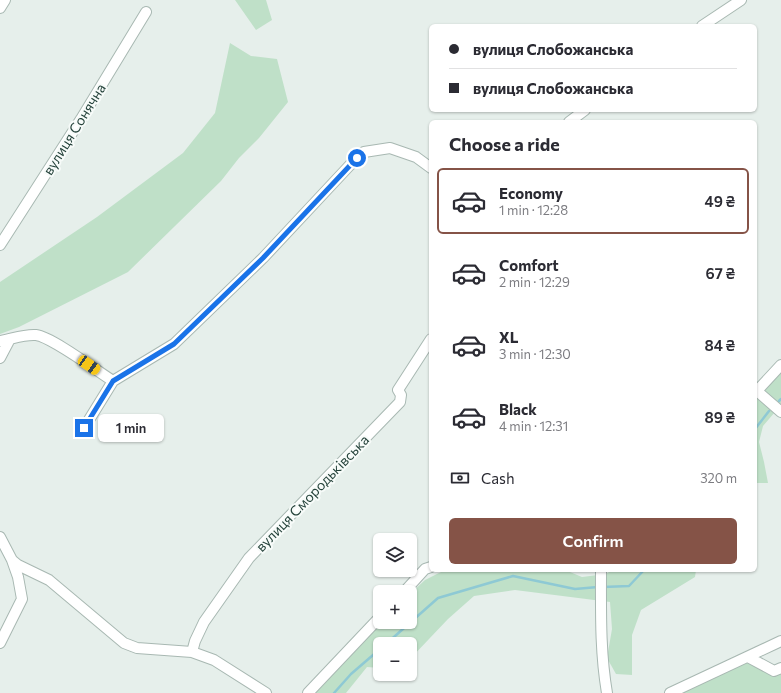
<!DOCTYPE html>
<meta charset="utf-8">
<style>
:root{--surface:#fff;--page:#f7f7f7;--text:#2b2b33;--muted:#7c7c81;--line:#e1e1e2;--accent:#855347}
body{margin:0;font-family:Commissioner,sans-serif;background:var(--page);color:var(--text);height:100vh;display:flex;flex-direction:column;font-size:15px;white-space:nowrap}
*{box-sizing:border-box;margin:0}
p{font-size:13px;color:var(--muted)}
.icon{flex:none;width:22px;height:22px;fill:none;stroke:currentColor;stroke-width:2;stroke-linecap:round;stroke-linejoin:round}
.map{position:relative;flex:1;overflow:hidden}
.details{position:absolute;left:429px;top:120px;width:328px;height:452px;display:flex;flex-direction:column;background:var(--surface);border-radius:6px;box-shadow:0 1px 3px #0004}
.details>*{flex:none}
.banner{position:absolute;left:429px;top:24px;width:328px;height:88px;border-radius:6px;box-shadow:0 1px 3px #0004;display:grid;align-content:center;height:88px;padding:0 20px;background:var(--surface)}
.buttons{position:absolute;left:373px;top:533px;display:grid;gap:8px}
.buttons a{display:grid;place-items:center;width:44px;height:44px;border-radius:6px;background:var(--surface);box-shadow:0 1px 3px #0004;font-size:20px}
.end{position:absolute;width:18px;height:18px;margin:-9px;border:5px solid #1a73e8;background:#fff;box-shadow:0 0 0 2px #fff}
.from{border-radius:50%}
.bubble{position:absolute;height:28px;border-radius:6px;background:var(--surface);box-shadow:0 1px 3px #0004;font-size:13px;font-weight:600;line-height:28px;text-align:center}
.car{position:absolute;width:12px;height:24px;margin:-12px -6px;border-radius:5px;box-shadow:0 0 3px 1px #0007;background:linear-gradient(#f5c518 24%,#345 0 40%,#f5c518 0 76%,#345 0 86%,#f5c518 0)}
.banner b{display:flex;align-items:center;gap:14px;height:38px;font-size:15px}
.banner b+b{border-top:1px solid var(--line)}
.banner i{width:10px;height:10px;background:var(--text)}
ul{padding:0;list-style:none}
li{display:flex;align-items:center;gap:12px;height:66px;margin:0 8px 6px;padding:0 12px;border:2px solid transparent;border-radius:6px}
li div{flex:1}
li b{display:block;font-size:15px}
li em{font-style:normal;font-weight:600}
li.selected{border-color:var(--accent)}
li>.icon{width:36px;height:36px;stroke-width:1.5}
h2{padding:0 20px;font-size:18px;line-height:48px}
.pay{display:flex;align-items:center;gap:10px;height:44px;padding:0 20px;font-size:15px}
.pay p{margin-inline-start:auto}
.primary-button{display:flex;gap:8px;margin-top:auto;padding:8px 20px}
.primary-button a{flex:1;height:46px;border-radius:6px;background:var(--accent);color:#fff;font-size:16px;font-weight:600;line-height:46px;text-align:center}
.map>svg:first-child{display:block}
.green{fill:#bfe0c8}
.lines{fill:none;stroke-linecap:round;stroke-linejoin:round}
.stream{stroke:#8ec9d4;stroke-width:2.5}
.minor-casing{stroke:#a8b8b2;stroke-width:12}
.minor{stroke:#fff;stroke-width:10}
.route{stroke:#1a73e8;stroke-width:5}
.labels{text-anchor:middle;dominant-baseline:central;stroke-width:4;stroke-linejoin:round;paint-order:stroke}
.street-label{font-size:14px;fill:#24423a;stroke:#f7fbf9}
</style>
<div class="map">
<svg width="781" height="693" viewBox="0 0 781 693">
<rect width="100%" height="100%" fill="#e6efeb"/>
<!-- green -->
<path class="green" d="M235 0H266L272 20 256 30Z
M230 43 251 56 277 59 288 102 259 138 239 158 221 181 128 272 19 327 0 334V282L97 217 183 153 215 113Z
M781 365V405L763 426 759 442 764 462 768 483H755V381L764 383Z
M445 570H565L582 577 606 574 612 570H696L695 577 641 610 632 635V675L616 674 607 658 612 629 610 602 515 590 474 596 448 619 410 659V644H380V668L367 667 346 693H308L380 622H410V594L425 580Z
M746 660 762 670 781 662V693H675Z"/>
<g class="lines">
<!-- stream -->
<path class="stream" d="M779 401 781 399
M755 429 769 411
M603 587 629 586 644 570
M386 644 438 598 513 576 575 589 598 587
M334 693 351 674 380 649"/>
<defs>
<path id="minor" d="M0 8 5 0
M702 26 741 0
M569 122 585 110
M0 245 81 119 146 12
M0 341C12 339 24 334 36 335 52 337 97 371 113 381
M0 358 10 339
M757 391 781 412
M755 393 781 365
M84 428 113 381 174 344 263 258 350 165 364 152 390 148 416 157 431 168
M0 537 12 560 18 565 49 580 124 643 137 648 192 652 214 660 266 693
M601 570C601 611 600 652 607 693
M404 592 425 569 431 567
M0 643 22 599 18 577 12 560
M192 652 195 641 204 622 249 558 400 402 401 395 398 390 431 339
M748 657 774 671 781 668
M308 693 380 617
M670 693 781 641"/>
</defs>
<!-- minor casing -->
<use href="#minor" class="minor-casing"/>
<!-- minor -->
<use href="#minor" class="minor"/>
</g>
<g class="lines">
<!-- route -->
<path class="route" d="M84 428 113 381 174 344 263 258 357 158"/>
</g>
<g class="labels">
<!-- street labels -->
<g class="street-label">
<text transform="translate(74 129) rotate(-58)">вулиця Сонячна</text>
<text transform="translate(312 493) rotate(-46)">вулиця Смородьківська</text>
</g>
</g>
</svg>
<div class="buttons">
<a><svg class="icon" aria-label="layers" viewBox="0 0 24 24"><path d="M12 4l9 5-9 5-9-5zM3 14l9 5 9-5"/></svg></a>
<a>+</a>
<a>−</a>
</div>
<i class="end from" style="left:357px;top:158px"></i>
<i class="end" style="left:84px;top:428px"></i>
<div class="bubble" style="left:98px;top:414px;width:66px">1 min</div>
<i class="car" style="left:89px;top:365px;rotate:124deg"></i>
<div class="banner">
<b><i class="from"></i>вулиця Слобожанська</b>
<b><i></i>вулиця Слобожанська</b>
</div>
<section class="details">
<h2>Choose a ride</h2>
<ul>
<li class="selected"><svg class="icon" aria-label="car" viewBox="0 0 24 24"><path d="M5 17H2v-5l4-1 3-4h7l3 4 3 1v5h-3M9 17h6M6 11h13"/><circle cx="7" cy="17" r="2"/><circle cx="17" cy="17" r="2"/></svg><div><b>Economy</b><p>1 min · 12:28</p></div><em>49 ₴</em></li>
<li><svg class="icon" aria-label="car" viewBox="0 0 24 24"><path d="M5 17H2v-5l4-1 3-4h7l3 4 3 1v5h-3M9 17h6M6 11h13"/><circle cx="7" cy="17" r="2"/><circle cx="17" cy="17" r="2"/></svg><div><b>Comfort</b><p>2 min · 12:29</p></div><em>67 ₴</em></li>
<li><svg class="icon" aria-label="car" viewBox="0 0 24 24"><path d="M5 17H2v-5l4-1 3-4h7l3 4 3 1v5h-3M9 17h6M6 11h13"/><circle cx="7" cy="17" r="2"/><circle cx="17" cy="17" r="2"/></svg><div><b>XL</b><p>3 min · 12:30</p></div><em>84 ₴</em></li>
<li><svg class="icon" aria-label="car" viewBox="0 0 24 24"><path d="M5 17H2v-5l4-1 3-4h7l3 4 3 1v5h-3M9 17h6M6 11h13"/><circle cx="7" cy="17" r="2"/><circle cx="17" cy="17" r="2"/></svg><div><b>Black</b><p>4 min · 12:31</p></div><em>89 ₴</em></li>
</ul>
<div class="pay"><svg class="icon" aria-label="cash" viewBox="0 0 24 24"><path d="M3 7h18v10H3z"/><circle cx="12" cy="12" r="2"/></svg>Cash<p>320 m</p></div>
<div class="primary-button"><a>Confirm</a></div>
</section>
</div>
